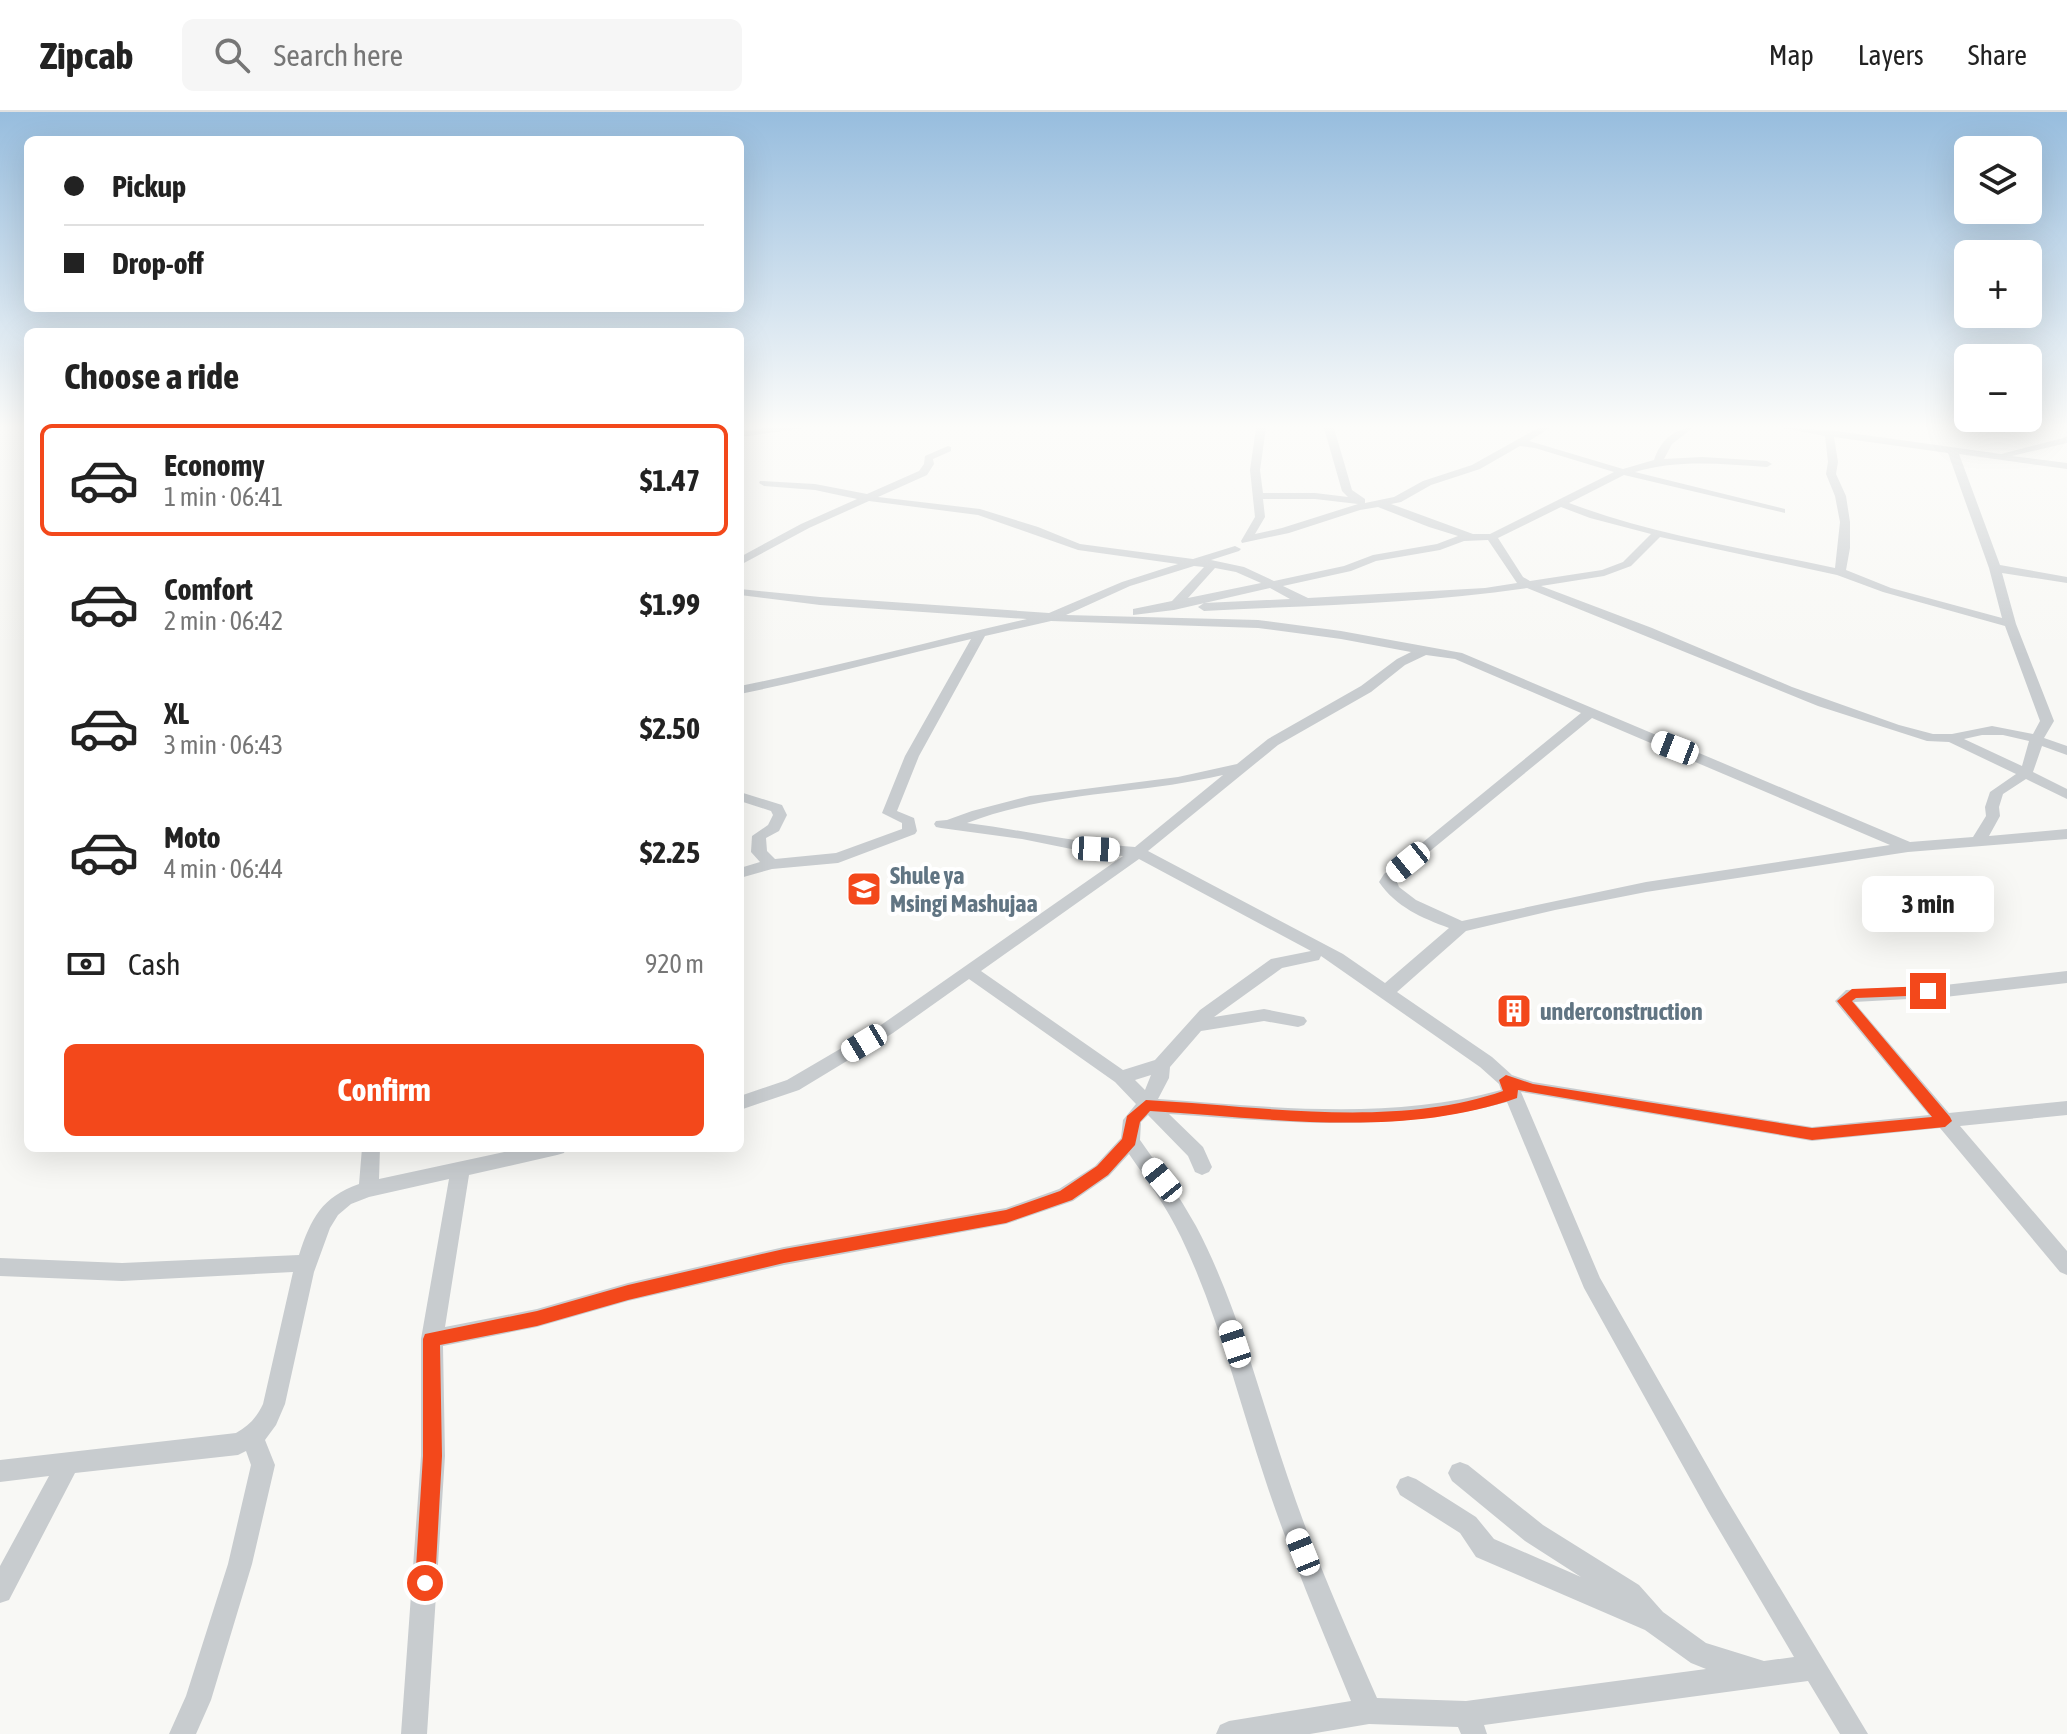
<!DOCTYPE html>
<meta charset="utf-8">
<style>
:root{--surface:#fff;--page:#f6f6f6;--text:#222;--muted:#767676;--line:#e0e0e0;--accent:#f3481b}
body{margin:0;font-family:"Asap Condensed",sans-serif;background:var(--page);color:var(--text);height:100vh;display:flex;flex-direction:column;font-size:30px;white-space:nowrap}
*{box-sizing:border-box;margin:0}
p{font-size:26px;color:var(--muted)}
.icon{flex:none;width:44px;height:44px;fill:none;stroke:currentColor;stroke-width:2;stroke-linecap:round;stroke-linejoin:round}
.map{position:relative;flex:1;overflow:hidden}
.sheet{position:absolute;left:24px;top:216px;width:720px;height:824px;display:flex;flex-direction:column;background:var(--surface);border-radius:12px;box-shadow:0 8px 32px #0002}
.sheet>*{flex:none}
.guide{position:absolute;left:24px;top:24px;width:720px;height:176px;border-radius:12px;box-shadow:0 8px 32px #0002;display:grid;align-content:center;height:176px;padding:0 40px;background:var(--surface)}
.controls{position:absolute;left:1954px;top:24px;display:grid;gap:16px}
.controls a{display:grid;place-items:center;width:88px;height:88px;border-radius:12px;background:var(--surface);box-shadow:0 8px 32px #0002;font-size:40px}
.end{position:absolute;width:36px;height:36px;margin:-18px;border:10px solid #f3481b;background:#fff;box-shadow:0 0 0 4px #fff}
.from{border-radius:50%}
.bubble{position:absolute;height:56px;border-radius:12px;background:var(--surface);box-shadow:0 8px 32px #0002;font-size:26px;font-weight:700;line-height:56px;text-align:center}
.car{position:absolute;width:24px;height:48px;margin:-24px -12px;border-radius:10px;box-shadow:0 0 6px 2px #0007;background:linear-gradient(#fff 24%,#345 0 40%,#fff 0 76%,#345 0 86%,#fff 0)}
.guide b{display:flex;align-items:center;gap:28px;height:76px;font-size:30px}
.guide b+b{border-top:2px solid var(--line)}
.guide i{width:20px;height:20px;background:var(--text)}
ul{padding:0;list-style:none}
li{display:flex;align-items:center;gap:24px;height:112px;margin:0 16px 12px;padding:0 24px;border:4px solid transparent;border-radius:12px}
li div{flex:1}
li b{display:block;font-size:30px}
li em{font-style:normal;font-weight:700}
li.on{border-color:var(--accent)}
li>.icon{width:72px;height:72px;stroke-width:1.5}
h2{padding:0 40px;font-size:36px;line-height:96px}
.pay{display:flex;align-items:center;gap:20px;height:88px;padding:0 40px;font-size:30px}
.pay p{margin-inline-start:auto}
.cta{display:flex;gap:16px;margin-top:auto;padding:16px 40px}
.cta a{flex:1;height:92px;border-radius:12px;background:var(--accent);color:#fff;font-size:32px;font-weight:700;line-height:92px;text-align:center}
header{display:flex;align-items:center;gap:48px;box-sizing:border-box;height:112px;padding:0 40px;background:var(--surface);border-bottom:2px solid var(--line)}
header strong{font-size:38px}
nav{display:flex;gap:44px;margin-inline-start:auto;font-size:28px}
.search{width:560px;height:72px;background:var(--page);display:flex;align-items:center;gap:20px;box-sizing:border-box;padding:0 28px;border-radius:12px;color:var(--muted);font-size:30px}
.map>svg:first-child{display:block}
.building{fill:#aeb7bd;stroke:#dadad8;stroke-width:2}
.lines{fill:none;stroke-linecap:round;stroke-linejoin:round}
.street{fill:#c8cccf;fill-rule:evenodd}
.route{fill:#f3481b}
.labels{text-anchor:middle;dominant-baseline:central;stroke-width:8;stroke-linejoin:round;paint-order:stroke}
.poi-label{font-size:24px;font-weight:bold;fill:#617583;stroke:#fff;text-anchor:start}
</style>
<header>
<strong>Zipcab</strong>
<div class="search"><svg class="icon" aria-label="search" viewBox="0 0 24 24"><circle cx="10" cy="10" r="6"/><path d="M15 15l6 6"/></svg>Search here</div>
<nav><a>Map</a><a>Layers</a><a>Share</a></nav>
</header>
<div class="map">
<svg width="2067" height="1622" viewBox="0 0 2067 1622">
<rect width="100%" height="100%" fill="#f8f8f5"/>
<!-- building -->
<path class="building" d="M1512 887 1530 898 1517 912 1498 900Z"/>
<g class="lines">
<!-- street -->
<path class="street" d="M768 316H804L740 325V319Z
M1256 316H1266L1260 358 1263 381H1315L1348 385 1342 379 1324 316H1334L1352 378 1365 387V391L1394 385 1423 369 1472 353 1538 316H1550L1529 329 1623 357 1654 348C1660 330 1673 316 1693 316L1672 332 1664 347 1702 345 1767 349 1772 352 1767 355C1722 352 1678 347 1635 360L1785 397V401L1624 363 1569 391C1654 423 1747 437 1835 456L1840 410 1835 384 1826 362 1828 350 1825 324 1783 316 1829 318 2001 342 2067 325V331L2012 344 2067 351V357L1959 342 2000 453 2067 465V471L2002 461 2016 512 2054 609 2044 626 2067 634V643L2042 634 2033 660 2067 677V687L2026 667 2003 682 1999 695 2000 704 1989 724 2067 717V727L1908 740 1646 780 1555 798 1466 819 1397 880 1492 945 1512 963 1533 970 1812 1015 1929 1003 1838 893 1835 889 1846 878 1945 873 2067 859V871L1945 885 1854 890 1949 1001 2067 989V1003L1960 1014 2067 1139V1163L2060 1160 1940 1016 1812 1029 1521 980 1600 1166 1724 1383 1868 1622H1840L1808 1569 1484 1613 1487 1622H1461L1458 1615 1369 1612 1310 1622H1216L1220 1613 1229 1609 1351 1589C1321 1515 1290 1443 1265 1367 1238 1286 1218 1202 1181 1125 1167 1096 1148 1069 1129 1042L1109 1064 1073 1089 1006 1112 784 1153 628 1189 537 1215 443 1234 445 1344 427 1622H401L421 1344V1227L449 1067 369 1085 351 1092 338 1103 330 1116 314 1160 285 1292 276 1313 265 1328 275 1353 252 1452 211 1588 196 1622H169L186 1584 228 1452 251 1353 246 1339 238 1343 75 1361 9 1488 0 1491V1454L49 1364 0 1370V1348L236 1321C249 1314 257 1305 263 1292L293 1160 122 1169 0 1164V1146L122 1151 299 1143C311 1106 322 1085 359 1072L362 1036H380L379 1067 523 1036H566L564 1041 557 1043 469 1063 445 1215 537 1197 628 1171 784 1135 1006 1096 1059 1077 1095 1054 1121 1026 1123 1008 1136 992 1115 970 969 867 893 921 799 978 740 998V984L787 968 881 913 1123 744 1096 742 1022 727 941 716 936 715 934 712 936 709 947 708 972 699 1030 684 1178 665 1237 652 1268 627 1361 574 1397 547 1411 540 1341 527 1258 516 1051 509 985 524 919 644 897 699 914 706 917 719 915 722 838 751 772 757 740 766V756L760 750 751 740 752 724 768 713 773 703 771 699 740 689V680L782 693 787 703 779 719 766 726 767 739 775 747 836 741 902 717V711L882 701 905 644 971 527C894 545 818 566 740 582V574C836 555 931 529 1027 507L820 493 740 483V477L820 485 1049 501 1122 470 1178 452 1078 438 978 403 869 389 809 416 744 451 740 452V445L801 412 857 387 815 378 764 374 759 371 760 369 815 372 867 382 919 359 924 352 925 344 948 334 951 335V339L933 347 934 352 927 363 878 385 980 397 1038 415 1080 432 1193 447 1235 434 1241 437 1239 439 1211 448 1244 455 1274 469 1344 454 1373 443 1437 432 1458 424 1429 415 1378 395 1360 398 1289 421 1242 431 1241 429 1255 405 1250 358ZM1834 325 1948 341 1989 456 2002 506 1891 476 1846 458 1850 436V410L1846 384 1836 362 1838 350ZM1520 334 1535 336 1614 360 1490 422H1473L1391 392 1401 390 1431 373 1480 357ZM1263 387H1315L1358 392 1282 416 1255 422 1265 405ZM1561 395 1590 406 1651 422 1623 450 1602 458 1530 469 1523 465 1498 426ZM1660 425 1837 463 1883 480 2005 514 2040 609 2033 622 1992 614 1952 622H1933L1899 613 1792 575 1652 516 1541 474 1604 464 1631 454ZM1488 428 1517 471 1485 476 1308 486 1283 474 1351 459 1376 449 1440 438 1464 429ZM1194 454 1204 455 1172 489 1133 497V503L1174 498 1270 476 1290 487 1204 491 1198 495 1204 499C1311 493 1420 492 1527 476L1818 594 1927 629 1949 630 2016 662 1990 680 1985 695 1986 704 1973 725 1910 730 1462 541 1341 519 1258 508 1066 503 1130 474ZM1215 456 1236 460 1261 471 1188 486ZM1426 543 1455 547 1581 601 1384 762 1379 770C1396 795 1422 806 1449 816L1385 871 1343 842 1148 739 1278 633 1371 580 1405 553ZM1592 606 1890 733 1646 770 1462 809 1416 788 1399 775 1396 767ZM1982 623H2003L2029 629 2022 654 1964 627ZM1223 663 1135 735C1078 731 1023 718 967 711 1049 679 1139 683 1223 663ZM1139 747 1311 839 1271 847 1200 898 1155 948 1123 958 981 859ZM1321 844 1480 955 1499 972 1501 978C1388 1009 1274 995 1158 987L1169 966 1170 955 1201 919 1264 909 1298 915 1304 913 1307 909 1304 905 1264 897 1214 905 1282 856 1319 848ZM1151 963 1145 978 1135 968ZM1507 990 1584 1176 1708 1399 1794 1545 1764 1549 1706 1531 1663 1500 1639 1473 1543 1413 1468 1353 1460 1350 1452 1353 1448 1361 1452 1369 1525 1429 1581 1465 1494 1427 1476 1405 1416 1367 1408 1364 1400 1367 1396 1375 1400 1383 1460 1421 1476 1445 1645 1518 1691 1551 1706 1557 1466 1589 1377 1586C1345 1513 1313 1441 1288 1366 1259 1282 1238 1194 1196 1114 1179 1084 1160 1056 1140 1028L1141 1010 1148 1003 1188 1044 1195 1060 1202 1063 1209 1060 1212 1055 1203 1035 1169 1002C1285 1010 1393 1022 1507 990Z"/>
</g>
<!-- sky -->
<linearGradient id="sky" x2="0" y2="1"><stop stop-color="#97bdde"/><stop offset="0.58" stop-color="#fcfcfa"/><stop offset="1" stop-color="#fcfcfa" stop-opacity="0"/></linearGradient>
<rect width="2067" height="543" fill="url(#sky)"/>
<!-- route -->
<path class="route" d="M1928 874 1935 879 1933 883 1856 886 1852 889 1950 1005 1952 1009 1945 1015 1812 1028 1518 978 1517 986C1400 1027 1271 1006 1150 999L1140 1010 1135 1033 1108 1063 1072 1088 1006 1111 784 1151 628 1188 537 1214 440 1233 442 1344 435 1471 432 1479 425 1481 418 1479 415 1471 423 1344V1227L425 1222 537 1199 628 1173 784 1137 1006 1098 1060 1079 1097 1054 1122 1027 1127 1004 1146 988C1259 994 1395 1017 1503 979L1499 968 1506 963 1533 972 1812 1016 1932 1005 1837 889 1852 877Z"/>
<!-- icons -->
<defs>
<symbol id="school-square" viewBox="-11 -11 22 22"><rect x="-9" y="-9" width="18" height="18" rx="4" fill="#f3481b" stroke="#fff"/><path d="M0-5L7-2L0 1L-7-2ZM-4 1L0 2.5L4 1V4Q0 6-4 4Z" fill="#fff"/></symbol>
<symbol id="building-square" viewBox="-11 -11 22 22"><rect x="-9" y="-9" width="18" height="18" rx="4" fill="#f3481b" stroke="#fff"/><path d="M-4-6H4V6H1V3H-1V6H-4ZM-2.5-4.3h1.7v1.8h-1.7ZM.8-4.3h1.7v1.8H.8ZM-2.5-1h1.7V.8h-1.7ZM.8-1h1.7V.8H.8Z" fill="#fff"/></symbol>
</defs>
<g fill-rule="evenodd">
<use href="#school-square" x="844" y="757" width="40" height="40"/>
<use href="#building-square" x="1494" y="879" width="40" height="40"/>
</g>
<g class="labels">
<!-- poi labels -->
<g class="poi-label">
<text x="890" y="763">Shule ya<tspan x="890" dy="28">Msingi Mashujaa</tspan></text>
<text x="1540" y="899">underconstruction</text>
</g>
</g>
</svg>
<div class="controls">
<a><svg class="icon" aria-label="layers" viewBox="0 0 24 24"><path d="M12 4l9 5-9 5-9-5zM3 14l9 5 9-5"/></svg></a>
<a>+</a>
<a>−</a>
</div>
<i class="end from" style="left:425px;top:1471px"></i>
<i class="end" style="left:1928px;top:879px"></i>
<div class="bubble" style="left:1862px;top:764px;width:132px">3 min</div>
<i class="car" style="left:1675px;top:636px;rotate:291deg"></i>
<i class="car" style="left:1096px;top:737px;rotate:93deg"></i>
<i class="car" style="left:1408px;top:750px;rotate:231deg"></i>
<i class="car" style="left:864px;top:931px;rotate:239deg"></i>
<i class="car" style="left:1162px;top:1068px;rotate:321deg"></i>
<i class="car" style="left:1235px;top:1232px;rotate:342deg"></i>
<i class="car" style="left:1303px;top:1440px;rotate:338deg"></i>
<div class="guide">
<b><i class="from"></i>Pickup</b>
<b><i></i>Drop-off</b>
</div>
<section class="sheet">
<h2>Choose a ride</h2>
<ul>
<li class="on"><svg class="icon" aria-label="car" viewBox="0 0 24 24"><path d="M5 17H2v-5l4-1 3-4h7l3 4 3 1v5h-3M9 17h6M6 11h13"/><circle cx="7" cy="17" r="2"/><circle cx="17" cy="17" r="2"/></svg><div><b>Economy</b><p>1 min · 06:41</p></div><em>$1.47</em></li>
<li><svg class="icon" aria-label="car" viewBox="0 0 24 24"><path d="M5 17H2v-5l4-1 3-4h7l3 4 3 1v5h-3M9 17h6M6 11h13"/><circle cx="7" cy="17" r="2"/><circle cx="17" cy="17" r="2"/></svg><div><b>Comfort</b><p>2 min · 06:42</p></div><em>$1.99</em></li>
<li><svg class="icon" aria-label="car" viewBox="0 0 24 24"><path d="M5 17H2v-5l4-1 3-4h7l3 4 3 1v5h-3M9 17h6M6 11h13"/><circle cx="7" cy="17" r="2"/><circle cx="17" cy="17" r="2"/></svg><div><b>XL</b><p>3 min · 06:43</p></div><em>$2.50</em></li>
<li><svg class="icon" aria-label="car" viewBox="0 0 24 24"><path d="M5 17H2v-5l4-1 3-4h7l3 4 3 1v5h-3M9 17h6M6 11h13"/><circle cx="7" cy="17" r="2"/><circle cx="17" cy="17" r="2"/></svg><div><b>Moto</b><p>4 min · 06:44</p></div><em>$2.25</em></li>
</ul>
<div class="pay"><svg class="icon" aria-label="cash" viewBox="0 0 24 24"><path d="M3 7h18v10H3z"/><circle cx="12" cy="12" r="2"/></svg>Cash<p>920 m</p></div>
<div class="cta"><a>Confirm</a></div>
</section>
</div>
